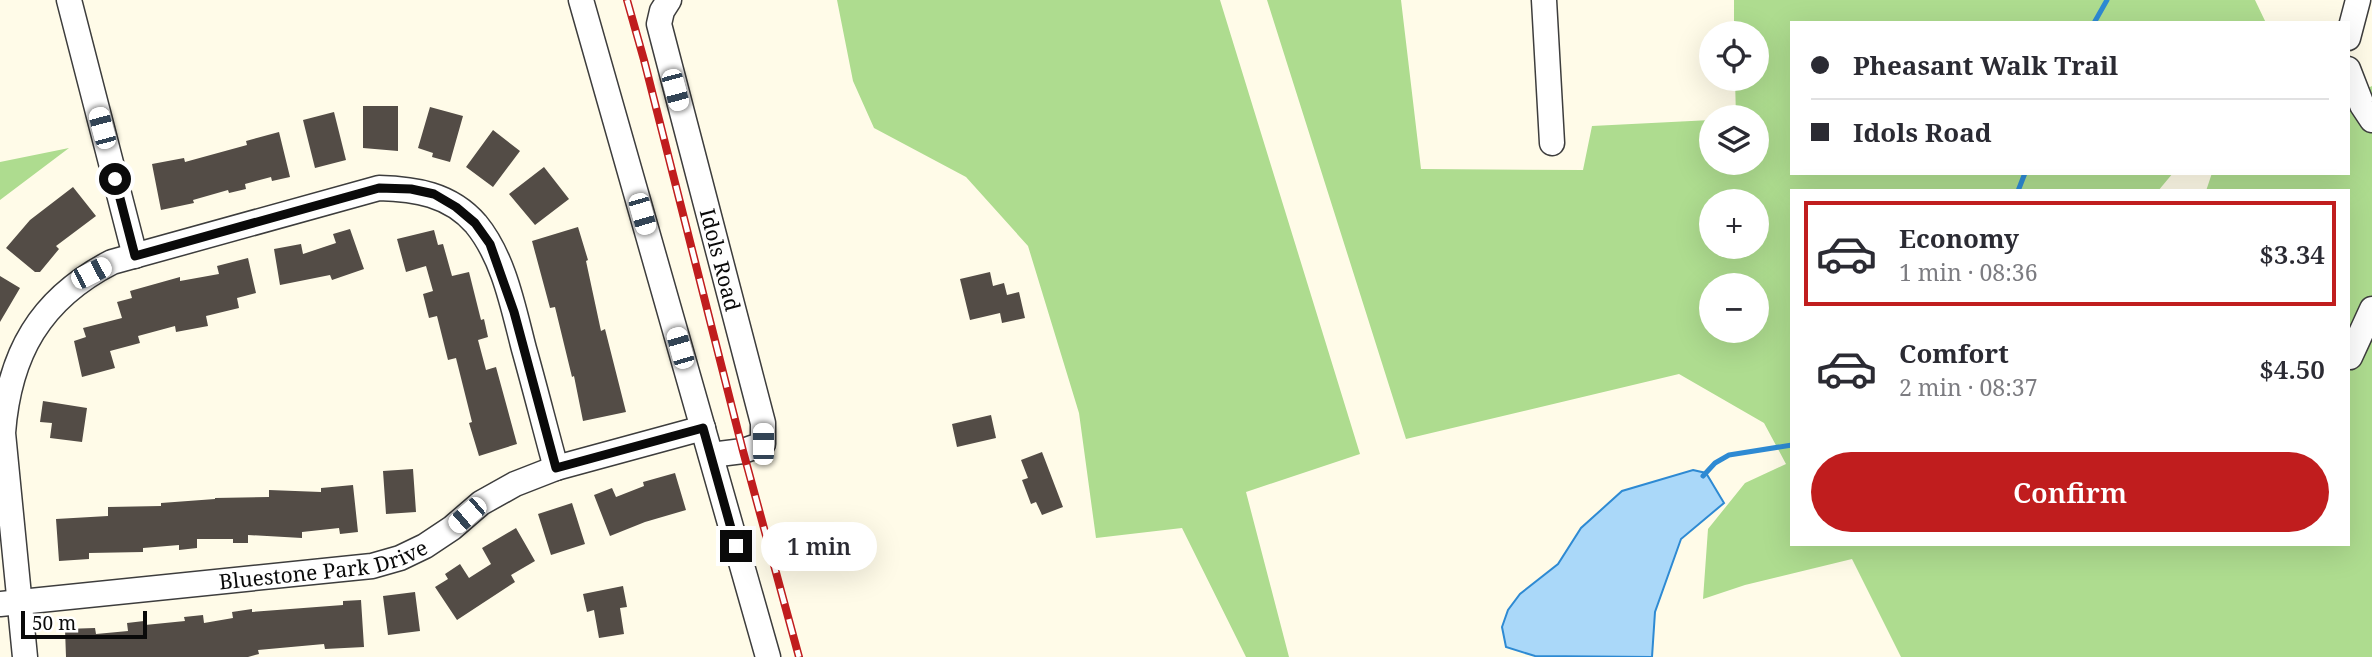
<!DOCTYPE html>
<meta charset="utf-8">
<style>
:root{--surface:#fff;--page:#f7f7f7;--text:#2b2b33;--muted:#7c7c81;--line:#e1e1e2;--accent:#c01d1e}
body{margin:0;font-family:"Noto Serif",serif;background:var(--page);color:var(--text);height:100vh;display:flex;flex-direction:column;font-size:26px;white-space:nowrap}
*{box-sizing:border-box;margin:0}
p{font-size:23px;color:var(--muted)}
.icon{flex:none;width:38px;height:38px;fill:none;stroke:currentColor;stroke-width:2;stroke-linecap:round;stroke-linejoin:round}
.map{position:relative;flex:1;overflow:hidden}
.drawer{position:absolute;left:1790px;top:189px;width:560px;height:357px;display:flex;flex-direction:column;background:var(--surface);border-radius:0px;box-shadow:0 7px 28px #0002}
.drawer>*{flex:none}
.top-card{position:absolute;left:1790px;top:21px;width:560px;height:154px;border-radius:0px;box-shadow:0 7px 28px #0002;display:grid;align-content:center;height:154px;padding:0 21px;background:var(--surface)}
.buttons{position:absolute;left:1699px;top:21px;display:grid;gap:14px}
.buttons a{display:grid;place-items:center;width:70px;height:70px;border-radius:50%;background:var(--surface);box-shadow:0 7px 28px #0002;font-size:35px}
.scale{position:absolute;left:21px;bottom:18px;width:126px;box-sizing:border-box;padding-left:7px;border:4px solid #0a0a0a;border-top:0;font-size:19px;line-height:24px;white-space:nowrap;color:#0a0a0a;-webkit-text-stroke:5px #fff;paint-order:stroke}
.end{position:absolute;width:32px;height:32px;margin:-16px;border:9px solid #0a0a0a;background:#fff;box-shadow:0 0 0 4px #fff}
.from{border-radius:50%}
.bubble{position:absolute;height:49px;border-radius:24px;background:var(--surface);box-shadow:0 7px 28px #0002;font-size:23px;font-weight:600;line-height:49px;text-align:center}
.car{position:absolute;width:21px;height:42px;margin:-21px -10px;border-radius:9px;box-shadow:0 0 5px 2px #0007;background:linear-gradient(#fff 24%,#345 0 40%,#fff 0 76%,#345 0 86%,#fff 0)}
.top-card b{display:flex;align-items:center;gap:24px;height:66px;font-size:26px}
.top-card b+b{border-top:2px solid var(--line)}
.top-card i{width:18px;height:18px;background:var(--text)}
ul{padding:12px 0 0;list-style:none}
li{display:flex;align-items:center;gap:21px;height:105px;margin:0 14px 10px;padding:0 7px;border:4px solid transparent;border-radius:0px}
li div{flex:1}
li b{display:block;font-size:26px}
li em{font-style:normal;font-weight:600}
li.active{border-color:var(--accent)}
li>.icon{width:63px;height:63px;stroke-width:1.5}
.action{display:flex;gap:14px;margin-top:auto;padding:14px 21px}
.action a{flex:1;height:80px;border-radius:42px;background:var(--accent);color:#fff;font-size:28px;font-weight:600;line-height:80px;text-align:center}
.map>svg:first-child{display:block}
.forest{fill:#aedc8f;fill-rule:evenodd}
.water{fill:#aad8f9;stroke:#2e8ad3;stroke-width:2}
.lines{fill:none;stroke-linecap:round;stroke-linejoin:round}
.stream{stroke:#2e8ad3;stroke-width:5}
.building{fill:#534c46}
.minor-casing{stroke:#3d3d3d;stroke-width:27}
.minor{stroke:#fff;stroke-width:24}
.rail-casing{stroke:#c01d1e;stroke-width:8}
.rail{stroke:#fff;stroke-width:5;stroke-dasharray:16;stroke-linecap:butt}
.route{stroke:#0a0a0a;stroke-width:9}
.labels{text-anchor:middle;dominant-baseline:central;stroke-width:7;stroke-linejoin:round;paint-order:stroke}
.street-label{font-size:21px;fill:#0a0a0a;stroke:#fff}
</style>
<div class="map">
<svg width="2372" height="657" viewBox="0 0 2372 657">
<rect width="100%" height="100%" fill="#fffbe8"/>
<!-- forest -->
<path class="forest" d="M837 0H1220L1360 454 1246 492 1289 657H1246L1182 528 1096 538 1079 413 1028 246 966 177 874 128 853 81Z
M1267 0H1401L1421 169 1583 170 1592 126 1711 120 1712 163H1757V117H1736L1735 79H1757V33H1734V0H2255L2266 23H1792V173H2173L2158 191H1792V544H2348V191H2206L2212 173H2348L2349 97 2372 86V657H1901L1852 559 1745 585 1703 599 1708 529 1745 483 1786 464 1764 423 1679 374 1406 439ZM1712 201H1757V247H1712ZM1712 285H1757V331H1712Z
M69 148 0 200V162Z"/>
<!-- water -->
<path class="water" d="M1693 470 1706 473 1724 503 1681 539 1655 612 1652 657 1535 656 1506 647 1502 627 1508 610 1520 594 1558 564 1581 528 1622 491Z"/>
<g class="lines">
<!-- stream -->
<path class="stream" d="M2094 23 2107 0
M2018 191 2025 173
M1703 476 1715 463 1729 455 1792 445"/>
</g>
<!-- building -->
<path class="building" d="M363 106H398V151L363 148Z
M430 107 463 116 450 162 432 157 433 153 418 148Z
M334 112 346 160 315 168 303 120Z
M493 130 520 151 493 187 466 167Z
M279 132 290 177 272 181 271 177 245 184 246 189 229 193 228 190 193 200 194 203 161 210 152 164 184 158 185 162 247 145 246 141Z
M544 167 569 199 535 225 509 194Z
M73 187 96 216 56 246 59 249 40 272H35L6 248 30 220Z
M578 227 588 260 586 261 601 331 605 329 626 412 583 421 574 376 572 377 555 307 550 308 532 241Z
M350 229 364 269 332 280 330 275 280 285 274 249 301 244 303 254 336 243 333 234Z
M434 230 438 245 443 244 452 276 469 272 481 320 484 319 488 337 478 340 486 370 496 367 517 444 479 456 469 423 472 422 456 358 448 360 437 316 429 318 423 294 433 291 426 266 406 272 397 239Z
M248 258 256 293 237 298 239 308 206 316 208 326 176 332 175 326 138 336 140 343 110 351 115 368 82 377 74 341 86 337 83 328 122 318 117 302 132 298 130 291 180 277V281L219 274 217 266Z
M990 272 993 286 1004 283 1007 295 1019 292 1025 318 1002 323 1000 313 970 320 960 279Z
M0 276 20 288 0 322Z
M43 401 87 408 82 442 50 438 52 423 40 422Z
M991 415 996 438 957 447 952 424Z
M1042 452 1063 507 1042 515 1036 502 1031 504 1022 480 1028 478 1021 460Z
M413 469 416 512 386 514 383 471Z
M675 473 686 510 645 522 610 536 594 495 612 488 616 497 644 486 643 482Z
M353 485 358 532 340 534 339 528 302 532V538L248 535V543H233V539H197V548L179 550V545L143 548V552L89 553V559L59 561 56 519 108 516V507L161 506V503L215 499V498L269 497V490L321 492V488Z
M572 503 585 544 551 555 538 514Z
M516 528 535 561 511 575 515 582 457 620 435 587 448 579 445 574 460 564 469 578 491 564 482 548Z
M623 586 627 607 620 608 624 634 599 638 594 610 587 612 583 594Z
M415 592 420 631 388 635 383 596Z
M361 600 364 647 325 649 324 644 258 650 259 654 248 657H66L65 629 95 628 96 634 128 631 127 623 144 621 145 625 185 621 184 617 203 615 204 623 233 618 232 612 252 609V612L343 605V601Z"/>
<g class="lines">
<defs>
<g id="minor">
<path d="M69 0 135 256"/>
<path d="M581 0 768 657"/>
<path id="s1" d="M669 0 662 11 659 24 763 423V444L743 451 711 455"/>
<path d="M1544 0 1552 143"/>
<path d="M2348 38 2358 0"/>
<path d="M2348 69 2362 105 2372 120"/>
<path d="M2350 357 2372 309"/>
<path id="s2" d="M0 604 372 566 400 558 425 546 452 528 481 503 515 484 556 468 703 428"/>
<path d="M25 657 3 433C9 354 40 299 112 262L379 188C415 189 450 194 476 224 504 258 513 307 524 349 535 388 545 428 556 468"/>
</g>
</defs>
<!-- minor casing -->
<use href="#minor" class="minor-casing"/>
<!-- minor -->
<use href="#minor" class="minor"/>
<defs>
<path id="rail" d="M627 0 644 60 743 451 799 657"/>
</defs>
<!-- rail casing -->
<use href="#rail" class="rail-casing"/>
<!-- rail -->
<use href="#rail" class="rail"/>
</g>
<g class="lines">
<!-- route -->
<path class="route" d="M115 179 135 256 379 188 411 189 434 194 456 207 475 223 490 244 514 312 556 468 703 428 736 546"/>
</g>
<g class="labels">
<!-- street labels -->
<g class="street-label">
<text stroke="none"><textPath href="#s1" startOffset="270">Idols Road</textPath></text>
<text stroke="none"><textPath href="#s2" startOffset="326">Bluestone Park Drive</textPath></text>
</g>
</g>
</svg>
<div class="buttons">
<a><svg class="icon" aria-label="locate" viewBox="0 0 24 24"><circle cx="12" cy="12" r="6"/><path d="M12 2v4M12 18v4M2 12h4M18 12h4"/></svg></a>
<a><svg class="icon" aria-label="layers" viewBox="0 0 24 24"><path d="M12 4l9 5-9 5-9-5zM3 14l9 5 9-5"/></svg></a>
<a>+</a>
<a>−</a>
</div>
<div class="scale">50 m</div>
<i class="end from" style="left:115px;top:179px"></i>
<i class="end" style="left:736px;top:546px"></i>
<div class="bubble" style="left:761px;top:522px;width:116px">1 min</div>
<i class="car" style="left:675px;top:90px;rotate:165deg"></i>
<i class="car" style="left:102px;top:128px;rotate:345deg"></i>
<i class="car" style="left:642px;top:214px;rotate:164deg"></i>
<i class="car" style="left:91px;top:273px;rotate:63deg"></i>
<i class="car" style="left:680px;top:348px;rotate:344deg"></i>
<i class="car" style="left:763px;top:444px;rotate:0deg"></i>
<i class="car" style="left:467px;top:515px;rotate:229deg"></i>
<div class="top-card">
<b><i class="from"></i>Pheasant Walk Trail</b>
<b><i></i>Idols Road</b>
</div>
<section class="drawer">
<ul>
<li class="active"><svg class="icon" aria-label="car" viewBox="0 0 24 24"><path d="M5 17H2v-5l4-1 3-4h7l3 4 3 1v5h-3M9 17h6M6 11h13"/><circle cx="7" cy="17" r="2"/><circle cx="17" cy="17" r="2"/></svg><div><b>Economy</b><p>1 min · 08:36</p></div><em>$3.34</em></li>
<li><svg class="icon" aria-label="car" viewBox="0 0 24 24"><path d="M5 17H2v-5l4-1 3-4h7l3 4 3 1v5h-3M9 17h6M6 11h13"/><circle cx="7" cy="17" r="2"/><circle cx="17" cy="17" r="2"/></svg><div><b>Comfort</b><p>2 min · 08:37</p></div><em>$4.50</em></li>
</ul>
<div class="action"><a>Confirm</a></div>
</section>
</div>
